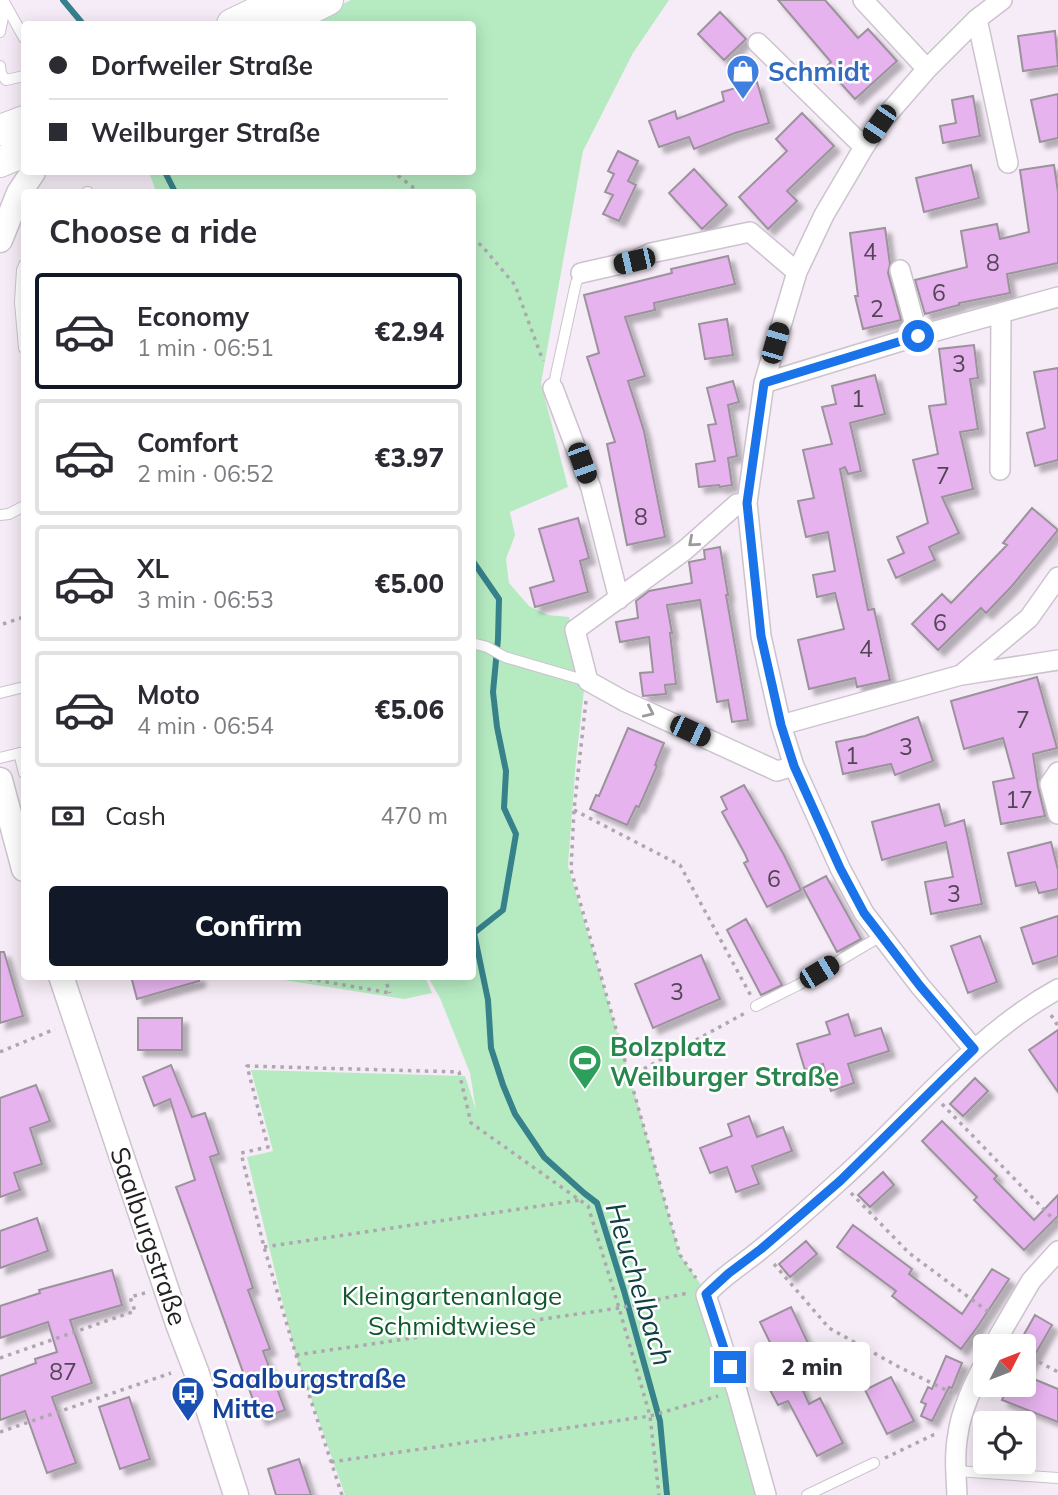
<!DOCTYPE html>
<meta charset="utf-8">
<style>
:root{--surface:#fff;--page:#f2f2f3;--text:#2b2b33;--muted:#7c7c81;--line:#e1e1e2;--accent:#111827}
body{margin:0;font-family:Mulish,sans-serif;background:var(--page);color:var(--text);height:100vh;display:flex;flex-direction:column;font-size:26px;white-space:nowrap}
*{box-sizing:border-box;margin:0}
p{font-size:23px;color:var(--muted)}
.icon{flex:none;width:38px;height:38px;fill:none;stroke:currentColor;stroke-width:2;stroke-linecap:round;stroke-linejoin:round}
.map{position:relative;flex:1;overflow:hidden}
.drawer{position:absolute;left:21px;top:189px;width:455px;height:791px;display:flex;flex-direction:column;background:var(--surface);border-radius:7px;box-shadow:0 4px 18px #0003}
.drawer>*{flex:none}
.banner{position:absolute;left:21px;top:21px;width:455px;height:154px;border-radius:7px;box-shadow:0 4px 18px #0003;display:grid;align-content:center;height:154px;padding:0 28px;background:var(--surface)}
.needle{width:46px;rotate:48deg}
.controls{position:absolute;left:973px;top:1334px;display:grid;gap:14px}
.controls a{display:grid;place-items:center;width:63px;height:63px;border-radius:7px;background:var(--surface);box-shadow:0 4px 18px #0003;font-size:35px}
.end{position:absolute;width:32px;height:32px;margin:-16px;border:9px solid #1a73e8;background:#fff;box-shadow:0 0 0 4px #fff}
.from{border-radius:50%}
.bubble{position:absolute;height:49px;border-radius:7px;background:var(--surface);box-shadow:0 4px 18px #0003;font-size:23px;font-weight:800;line-height:49px;text-align:center}
.car{position:absolute;width:21px;height:42px;margin:-21px -10px;border-radius:9px;box-shadow:0 0 5px 2px #0007;background:linear-gradient(#222 24%,#8ab4d8 0 40%,#222 0 76%,#8ab4d8 0 86%,#222 0)}
.banner b{display:flex;align-items:center;gap:24px;height:66px;font-size:26px}
.banner b+b{border-top:2px solid var(--line)}
.banner i{width:18px;height:18px;background:var(--text)}
ul{padding:0;list-style:none}
li{display:flex;align-items:center;gap:21px;height:116px;margin:0 14px 10px;padding:0 14px;border:4px solid var(--line);border-radius:7px}
li div{flex:1}
li b{display:block;font-size:26px}
li em{font-style:normal;font-weight:800}
li.active{border-color:var(--accent)}
li>.icon{width:63px;height:63px;stroke-width:1.5}
h2{padding:0 28px;font-size:32px;line-height:84px}
.pay{display:flex;align-items:center;gap:18px;height:77px;padding:0 28px;font-size:26px}
.pay p{margin-inline-start:auto}
.button{display:flex;gap:14px;margin-top:auto;padding:14px 28px}
.button a{flex:1;height:80px;border-radius:7px;background:var(--accent);color:#fff;font-size:28px;font-weight:800;line-height:80px;text-align:center}
.map>svg:first-child{display:block}
.green{fill:#b6ebc2}
.lines{fill:none;stroke-linecap:round;stroke-linejoin:round}
.stream{stroke:#37818b;stroke-width:6}
.building{fill:#e6b3ee;stroke:#9b929c;stroke-width:2;filter:url(#shadow)}
.service-casing{stroke:#ccc3ce;stroke-width:12}
.minor-casing{stroke:#ccc3ce;stroke-width:22}
.tertiary-casing{stroke:#ccc3ce;stroke-width:27}
.primary-casing{stroke:#ccc3ce;stroke-width:32}
.path{stroke:#afa7af;stroke-width:3.5;stroke-dasharray:3.5 5;stroke-linecap:butt}
.service{stroke:#fff;stroke-width:10}
.minor{stroke:#fff;stroke-width:19}
.tertiary{stroke:#fff;stroke-width:24}
.primary{stroke:#fff;stroke-width:30}
.oneway{stroke:#9c9b9c}
.route{stroke:#1a73e8;stroke-width:9}
.labels{text-anchor:middle;dominant-baseline:central;stroke-width:5;stroke-linejoin:round;paint-order:stroke}
.number-label{font-size:23px;fill:#544556}
.shop-label{font-size:26px;font-weight:bold;fill:#366cbe;stroke:#fff;text-anchor:start}
.leisure-label{font-size:26px;font-weight:bold;fill:#27864d;stroke:#fff;text-anchor:start}
.street-label{font-size:26px;fill:#242024;stroke:#fff}
.park-label{font-size:26px;fill:#0e592b;stroke:#fff}
.transit-label{font-size:26px;font-weight:bold;fill:#164399;stroke:#fff;text-anchor:start}
.water-label{font-size:28px;font-style:italic;fill:#0f4045;stroke:#fff}
</style>
<div class="map">
<svg width="1058" height="1495" viewBox="0 0 1058 1495">
<defs>
<filter id="shadow"><feDropShadow dx="6" dy="6" stdDeviation="2" flood-color="#0004"/></filter>
</defs>
<rect width="100%" height="100%" fill="#f6ecf7"/>
<!-- green -->
<path class="green" d="M351 0H669L633 53 583 151 541 383 568 487 510 512 515 535 506 559 509 583 529 606 548 615 569 617 585 682 576 760 568 866 625 1059 680 1255 704 1289 766 1495H345L295 1353 247 1157 273 1151 251 1070 465 1076 476 1110 470 1073 440 998 428 977 472 976V192H156L149 172H472V24H304Z
M265 977H425L432 993 404 999Z"/>
<g class="lines">
<!-- stream -->
<path class="stream" d="M63 0 83 24
M165 172 175 192
M472 560 499 599 498 639 493 692 497 727 506 771 504 808 516 834 503 910 474 933 488 1000 491 1048 503 1085 515 1114 544 1157 584 1193 597 1203 624 1291 660 1421 667 1495"/>
</g>
<!-- building -->
<path class="building" d="M778 0H825L858 38 868 29 897 61 855 99 826 67 831 62Z
M720 12 746 39 724 60 698 34Z
M1055 31 1058 66 1023 71 1018 36Z
M757 82 769 123 735 133 694 149 689 137 659 147 649 121 675 111 677 119 724 101 722 92Z
M1058 94V138L1040 142 1031 100Z
M973 96 980 136 943 143 940 126 956 123 952 100Z
M802 113 834 146 787 191 797 201 768 229 739 197 787 151 776 139Z
M618 151 638 161 628 181 636 185 619 221 603 214 613 195 605 192 614 174 608 171Z
M971 165 979 198 924 212 916 178Z
M1054 165 1058 192V263L1007 274 1010 293 959 303V305L925 314 915 280 967 267 961 231 997 224 1000 239 1029 232 1020 170Z
M694 169 727 205 702 229 669 193Z
M885 228 890 264 888 273 901 320 863 329 855 296H858L850 233Z
M728 256 735 284 654 303 655 310 625 317 645 376 628 381 644 431 665 537 627 545 607 444 615 442 587 357 599 353 584 295 672 273 671 269Z
M727 319 733 355 705 359 699 324Z
M974 345 978 378 970 379 978 429 960 432 973 489 942 497 959 533 929 547 935 560 896 578 888 560 904 553 897 537 928 523 913 460 938 454 929 406 946 404 939 349Z
M1058 368V460L1035 466 1027 433 1045 428 1034 372Z
M875 375 885 414 850 423 861 471 848 474 845 467 840 469 868 610 874 609 890 680 857 687 855 678 809 689 798 640 844 629 835 593 817 597 813 575 835 571 828 532 806 537 798 501 814 498 803 450 832 444 822 407 836 404 832 386Z
M733 381 739 402 728 405 737 456 728 458 732 485 720 487 719 485 699 487 696 464 715 461 708 425 716 424 707 388Z
M1032 508 1058 530 1012 586 986 613 981 608 938 650 912 624 942 594 951 603 1007 545 1003 543Z
M578 518 589 558 580 561 588 592 535 607 530 588 554 581 539 529Z
M720 547 728 595H726L748 720 732 722 728 700 717 702 700 600 667 605 672 633H670L676 684 665 685 666 694 643 696 640 673 653 672 649 637 620 642 616 622 638 618 636 601 649 591 692 583 689 562 705 559 704 550Z
M1037 677 1057 748 1033 754 1038 787 1045 816 1001 824 993 782 1014 778 1003 738 964 749 951 701Z
M918 717 933 761 895 775 891 764 843 774 836 742 865 736Z
M628 728 664 743 655 765 657 766 639 807 636 806 627 825 590 809 596 795 599 796Z
M744 785 784 855 801 890 767 907 744 863 748 861 745 854 722 812 727 809 721 797Z
M939 804 945 826 964 820 982 904 931 914 925 882 953 877 946 842 882 860 872 822Z
M1051 842 1058 870V889L1039 893 1035 882 1016 886 1008 853Z
M826 876 861 939 837 952 803 888Z
M1058 916V956L1033 964 1021 928Z
M746 919 782 985 761 995 727 930Z
M980 936 997 982 968 993 951 946Z
M0 952H4L23 1016 0 1023Z
M701 955 720 999 653 1028 635 984Z
M131 976H199V981L137 999Z
M848 1014 855 1036 881 1028 889 1051 848 1064 854 1083 831 1091 823 1064 805 1070 797 1044 830 1034 826 1022Z
M138 1018H182V1050H138Z
M1058 1030V1092L1029 1050Z
M171 1065 192 1117 205 1113 219 1154 210 1157 253 1288 248 1290 270 1349 263 1351 285 1410 260 1419 176 1187 195 1180 170 1099 154 1106 143 1077Z
M975 1078 988 1091 963 1116 950 1104Z
M36 1085 50 1121 30 1128 42 1164 14 1173 20 1190 0 1197V1098Z
M749 1116 757 1137 783 1127 792 1151 752 1166 759 1184 736 1192 727 1167 710 1173 700 1148 732 1136 728 1124Z
M942 1121 997 1176 994 1179 1034 1220 1058 1195V1216L1024 1250 974 1200 977 1197 922 1141Z
M883 1172 894 1185 870 1207 858 1195Z
M37 1218 48 1251 0 1268V1231Z
M853 1225 912 1269 909 1274 962 1314 992 1269 1009 1279 978 1326 961 1349 892 1296 896 1291 837 1247Z
M806 1241 817 1254 790 1277 779 1264Z
M112 1270 122 1305 70 1320 92 1383 52 1397 76 1463 47 1473 25 1411 0 1420V1376L36 1363 35 1359 57 1352 48 1322 0 1338V1306L40 1293 39 1290Z
M791 1307 814 1356 784 1371 760 1322Z
M1035 1315 1052 1325 1024 1374V1346L1018 1345Z
M946 1356 962 1363 952 1388 949 1387 932 1421 921 1416 926 1404 921 1402 928 1387 932 1389Z
M796 1375 809 1404 820 1398 843 1443 817 1456 788 1401 778 1405 769 1388Z
M1024 1375 1058 1389V1422L1002 1400 1009 1384H1024Z
M891 1377 914 1421 887 1434 865 1390Z
M129 1397 150 1459 120 1469 99 1407Z
M299 1459 311 1495H276L268 1469Z"/>
<g class="lines">
<defs>
<path id="service" d="M3 0 24 38
M0 32 5 7
M0 66 1 74 6 80 24 76
M87 192H88
M24 265 22 270 20 302 24 348
M553 388 576 283 581 273
M0 515 9 514 24 506
M472 643 487 647 505 657 587 681
M0 693 24 687
M19 753 24 773
M0 758 24 752
M756 1006 798 985 881 936
M956 1471 1058 1478
M807 1495 874 1463"/>
<path id="minor" d="M863 0 927 69
M977 19 1008 163
M758 43 864 147
M900 270 918 336
M581 273 634 261 651 253 750 232 797 272
M764 383 918 336 1058 297
M553 388 591 488 619 599
M1000 470 1001 313
M747 503 737 504 685 550 575 630 588 681 624 701 777 771 794 766
M962 675 1058 660
M781 725 961 675 1029 618 1058 577
M1058 772 1050 784 1058 814
M974 1049 920 986 864 913 840 868 794 766 781 725 761 636 747 503 764 383 797 272 824 215 864 147 879 124 927 69 977 19 1002 0
M993 1346 1031 1281 1058 1251
M766 1495 737 1391 706 1295C721 1277 742 1265 760 1250 786 1229 812 1206 837 1183 910 1119 971 1037 1058 989
M957 1495C956 1475 954 1454 958 1434 961 1410 974 1384 985 1362"/>
<path id="tertiary" d="M0 240 19 193 33 172
M0 780 24 869
M61 976 178 1324 196 1371 236 1495"/>
<path id="primary" d="M232 24 282 0
M280 24 328 0
M0 130 24 121
M0 162 24 152"/>
</defs>
<!-- service casing -->
<use href="#service" class="service-casing"/>
<!-- minor casing -->
<use href="#minor" class="minor-casing"/>
<!-- tertiary casing -->
<use href="#tertiary" class="tertiary-casing"/>
<!-- primary casing -->
<use href="#primary" class="primary-casing"/>
<!-- path -->
<path class="path" d="M390 172 400 177 419 192
M472 238 482 246 515 285 543 361
M3 624 24 617
M586 701 574 810 571 870 680 1255 696 1278
M574 810 680 865 751 996
M292 976 390 993
M384 976 390 993
M1051 1015 1058 1026
M0 1052 55 1029
M629 1077 745 1013
M942 1104 1058 1224
M851 1193 909 1253 990 1313
M264 1247 580 1200
M774 1264 829 1328 899 1367 952 1393
M1024 1354 1058 1372
M296 1355 619 1308 688 1293
M0 1358 135 1311 130 1297 145 1293
M0 1432 171 1373
M885 1458 933 1435 938 1434
M331 1462 650 1416 718 1396
M342 1495 296 1355 264 1247 241 1153 268 1147 247 1066 459 1072 471 1123 588 1206 619 1308 650 1416 659 1495"/>
<!-- service -->
<use href="#service" class="service"/>
<!-- minor -->
<use href="#minor" class="minor"/>
<!-- tertiary -->
<use href="#tertiary" class="tertiary"/>
<!-- primary -->
<use href="#primary" class="primary"/>
</g>
<!-- one-way arrows -->
<defs><path id="oneway-chevron" d="M-2-3.5L2.5 0L-2 3.5" fill="none" stroke-width="1.6" stroke-linecap="round" stroke-linejoin="round" transform="scale(1.75)"/></defs>
<g class="oneway">
<use href="#oneway-chevron" transform="translate(693 542) rotate(139)"/>
<use href="#oneway-chevron" transform="translate(649 712) rotate(25)"/>
</g>
<g class="lines">
<!-- route -->
<path class="route" d="M730 1367 706 1294 729 1273 761 1249 840 1181 974 1049 920 986 864 913 840 868 794 766 781 725 761 636 747 503 764 383 918 336"/>
</g>
<!-- icons -->
<defs>
<symbol id="shop-pin" viewBox="-11 -11 22 30"><path d="M0 17L-7.5 6A9.5 9.5 0 1 1 7.5 6Z" fill="#3f7fe0" stroke="#fff"/><path d="M-5-2.5h2.3a2.7 3.5 0 0 1 5.4 0H5L5.5 6h-11ZM-1.5-2.5h3a1.5 2.3 0 0 0-3 0Z" fill="#fff"/></symbol>
<symbol id="stadium-pin" viewBox="-11 -11 22 30"><path d="M0 17L-7.5 6A9.5 9.5 0 1 1 7.5 6Z" fill="#2e9e5b" stroke="#fff"/><path d="M0-5a6.5 5 0 1 0 0 10a6.5 5 0 1 0 0-10ZM-3.5-1.8h7v3.6h-7Z" fill="#fff"/></symbol>
<symbol id="bus-pin" viewBox="-11 -11 22 30"><path d="M0 17L-7.5 6A9.5 9.5 0 1 1 7.5 6Z" fill="#1a4fb4" stroke="#fff"/><path d="M-5-6H5V4H4V6H2V4H-2V6H-4V4H-5ZM-3.5-4V0h7V-4ZM-3.5 1.2v1.5H-2V1.2ZM2 1.2v1.5H3.5V1.2Z" fill="#fff"/></symbol>
</defs>
<g fill-rule="evenodd">
<use href="#shop-pin" x="724" y="52" width="38" height="52"/>
<use href="#stadium-pin" x="566" y="1042" width="38" height="52"/>
<use href="#bus-pin" x="169" y="1374" width="38" height="52"/>
</g>
<g class="labels">
<!-- number labels -->
<g class="number-label">
<text x="870" y="251">4</text>
<text x="993" y="262">8</text>
<text x="939" y="292">6</text>
<text x="877" y="308">2</text>
<text x="959" y="363">3</text>
<text x="858" y="398">1</text>
<text x="943" y="475">7</text>
<text x="641" y="516">8</text>
<text x="940" y="622">6</text>
<text x="866" y="648">4</text>
<text x="1023" y="719">7</text>
<text x="906" y="746">3</text>
<text x="852" y="755">1</text>
<text x="1019" y="799">17</text>
<text x="774" y="878">6</text>
<text x="954" y="893">3</text>
<text x="677" y="991">3</text>
<text x="63" y="1371">87</text>
</g>
<!-- shop labels -->
<g class="shop-label">
<text x="768" y="71">Schmidt</text>
</g>
<!-- leisure labels -->
<g class="leisure-label">
<text x="610" y="1046">Bolzplatz<tspan x="610" dy="30">Weilburger Straße</tspan></text>
</g>
<!-- street labels -->
<g class="street-label">
<text transform="translate(149 1236) rotate(71)">Saalburgstraße</text>
</g>
<!-- park labels -->
<g class="park-label">
<text x="452" y="1295">Kleingartenanlage<tspan x="452" dy="30">Schmidtwiese</tspan></text>
</g>
<!-- transit labels -->
<g class="transit-label">
<text x="212" y="1378">Saalburgstraße<tspan x="212" dy="30">Mitte</tspan></text>
</g>
<!-- water labels -->
<g class="water-label">
<text transform="translate(640 1284) rotate(73)">Heuchelbach</text>
</g>
</g>
</svg>
<div class="controls">
<a><svg class="needle" viewBox="-14 -14 28 28"><path d="M0-13l5 13h-10z" fill="#e53935"/><path d="M0 13l5-13h-10z" fill="#7c7c81"/></svg></a>
<a><svg class="icon" aria-label="locate" viewBox="0 0 24 24"><circle cx="12" cy="12" r="6"/><path d="M12 2v4M12 18v4M2 12h4M18 12h4"/></svg></a>
</div>
<i class="end from" style="left:918px;top:336px"></i>
<i class="end" style="left:730px;top:1367px"></i>
<div class="bubble" style="left:754px;top:1342px;width:116px">2 min</div>
<i class="car" style="left:879px;top:124px;rotate:214deg"></i>
<i class="car" style="left:634px;top:261px;rotate:257deg"></i>
<i class="car" style="left:775px;top:343px;rotate:16deg"></i>
<i class="car" style="left:582px;top:463px;rotate:160deg"></i>
<i class="car" style="left:690px;top:731px;rotate:115deg"></i>
<i class="car" style="left:819px;top:972px;rotate:59deg"></i>
<div class="banner">
<b><i class="from"></i>Dorfweiler Straße</b>
<b><i></i>Weilburger Straße</b>
</div>
<section class="drawer">
<h2>Choose a ride</h2>
<ul>
<li class="active"><svg class="icon" aria-label="car" viewBox="0 0 24 24"><path d="M5 17H2v-5l4-1 3-4h7l3 4 3 1v5h-3M9 17h6M6 11h13"/><circle cx="7" cy="17" r="2"/><circle cx="17" cy="17" r="2"/></svg><div><b>Economy</b><p>1 min · 06:51</p></div><em>€2.94</em></li>
<li><svg class="icon" aria-label="car" viewBox="0 0 24 24"><path d="M5 17H2v-5l4-1 3-4h7l3 4 3 1v5h-3M9 17h6M6 11h13"/><circle cx="7" cy="17" r="2"/><circle cx="17" cy="17" r="2"/></svg><div><b>Comfort</b><p>2 min · 06:52</p></div><em>€3.97</em></li>
<li><svg class="icon" aria-label="car" viewBox="0 0 24 24"><path d="M5 17H2v-5l4-1 3-4h7l3 4 3 1v5h-3M9 17h6M6 11h13"/><circle cx="7" cy="17" r="2"/><circle cx="17" cy="17" r="2"/></svg><div><b>XL</b><p>3 min · 06:53</p></div><em>€5.00</em></li>
<li><svg class="icon" aria-label="car" viewBox="0 0 24 24"><path d="M5 17H2v-5l4-1 3-4h7l3 4 3 1v5h-3M9 17h6M6 11h13"/><circle cx="7" cy="17" r="2"/><circle cx="17" cy="17" r="2"/></svg><div><b>Moto</b><p>4 min · 06:54</p></div><em>€5.06</em></li>
</ul>
<div class="pay"><svg class="icon" aria-label="cash" viewBox="0 0 24 24"><path d="M3 7h18v10H3z"/><circle cx="12" cy="12" r="2"/></svg>Cash<p>470 m</p></div>
<div class="button"><a>Confirm</a></div>
</section>
</div>
